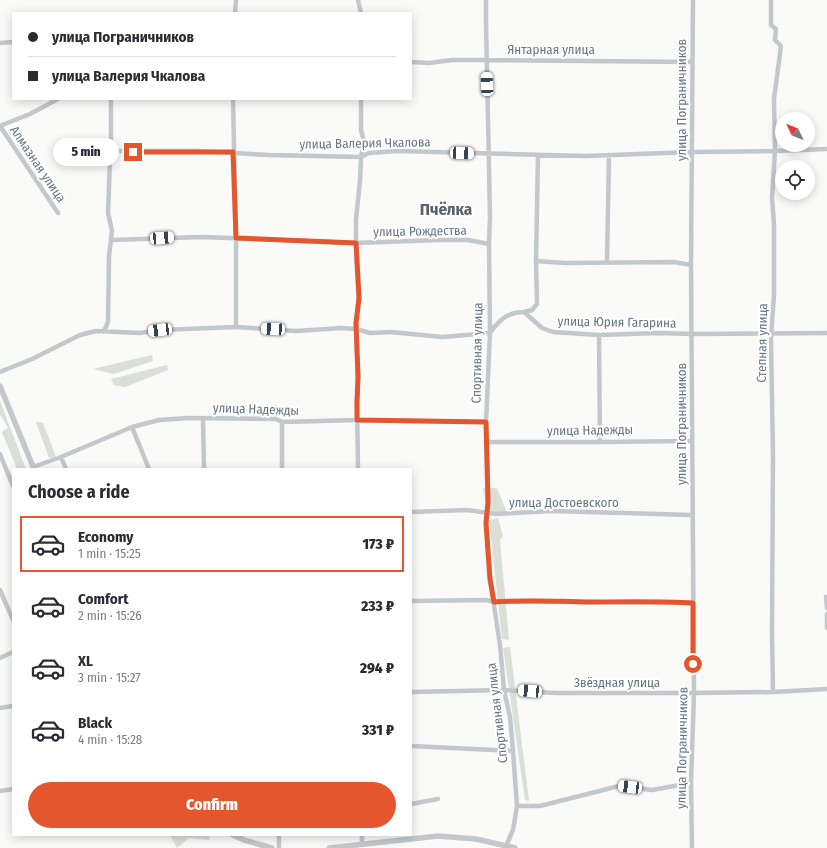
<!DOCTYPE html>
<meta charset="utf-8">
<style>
:root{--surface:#fff;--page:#f7f7f7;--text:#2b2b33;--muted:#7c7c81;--line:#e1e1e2;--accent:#e4572e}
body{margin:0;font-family:"Fira Sans Condensed",sans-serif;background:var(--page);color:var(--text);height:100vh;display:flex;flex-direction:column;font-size:15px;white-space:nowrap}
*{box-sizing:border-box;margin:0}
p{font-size:13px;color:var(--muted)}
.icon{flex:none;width:22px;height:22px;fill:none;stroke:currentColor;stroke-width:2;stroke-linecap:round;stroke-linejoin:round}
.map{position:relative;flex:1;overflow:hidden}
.drawer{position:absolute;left:12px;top:468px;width:400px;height:368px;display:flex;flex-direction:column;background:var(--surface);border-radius:0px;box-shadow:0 2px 10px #0003}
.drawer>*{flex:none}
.guide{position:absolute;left:12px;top:12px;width:400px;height:88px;border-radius:0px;box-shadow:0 2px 10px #0003;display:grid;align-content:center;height:88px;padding:0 16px;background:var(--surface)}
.needle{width:26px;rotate:313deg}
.buttons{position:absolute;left:775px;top:112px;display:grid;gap:8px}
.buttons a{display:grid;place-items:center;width:40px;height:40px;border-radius:50%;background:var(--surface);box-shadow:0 2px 10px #0003;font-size:20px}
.end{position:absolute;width:18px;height:18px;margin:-9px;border:5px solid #e4572e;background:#fff;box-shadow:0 0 0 2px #fff}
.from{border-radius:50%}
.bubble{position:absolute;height:28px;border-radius:14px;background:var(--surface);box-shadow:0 2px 10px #0003;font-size:13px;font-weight:800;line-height:28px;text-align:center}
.car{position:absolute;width:12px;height:24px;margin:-12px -6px;border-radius:5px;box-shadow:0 0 3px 1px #0007;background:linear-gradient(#fff 24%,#345 0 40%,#fff 0 76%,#345 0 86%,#fff 0)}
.guide b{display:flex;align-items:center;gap:14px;height:38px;font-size:15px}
.guide b+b{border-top:1px solid var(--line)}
.guide i{width:10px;height:10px;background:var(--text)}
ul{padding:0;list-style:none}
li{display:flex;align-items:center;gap:12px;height:56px;margin:0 8px 6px;padding:0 8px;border:2px solid transparent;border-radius:0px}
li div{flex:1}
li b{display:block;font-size:15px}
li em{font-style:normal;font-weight:800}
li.on{border-color:var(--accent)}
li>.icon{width:36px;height:36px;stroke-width:1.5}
h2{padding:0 16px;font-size:18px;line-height:48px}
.action{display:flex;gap:8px;margin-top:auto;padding:8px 16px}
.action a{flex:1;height:46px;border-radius:24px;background:var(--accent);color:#fff;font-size:16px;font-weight:800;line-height:46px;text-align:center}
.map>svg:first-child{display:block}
.green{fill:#dadfd7}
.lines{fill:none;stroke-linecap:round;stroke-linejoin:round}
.minor{stroke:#c3c8cc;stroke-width:4.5}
.tertiary{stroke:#c3c8cc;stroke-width:5.5}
.route{stroke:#e4572e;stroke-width:5}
.labels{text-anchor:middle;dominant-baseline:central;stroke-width:4;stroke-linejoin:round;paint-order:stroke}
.street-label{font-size:13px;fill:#657683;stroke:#fff}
.district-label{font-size:17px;font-weight:bold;fill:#57646e;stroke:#fff}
</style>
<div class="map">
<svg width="827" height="848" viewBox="0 0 827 848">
<rect width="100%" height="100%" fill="#fafaf8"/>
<!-- green -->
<path class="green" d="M152 355 153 361 114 374 93 369Z
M167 365 168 370 125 387 114 385 111 379Z
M0 401 26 469H17L2 432 8 428 0 414Z
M36 422 43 423 56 457 49 458Z
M483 488H497L506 510 503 514 487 510Z
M498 518 503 536 500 540 509 640 502 639 489 520Z
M510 647 529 801 525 800 503 648Z
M170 835H210L209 840 189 838 177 848Z"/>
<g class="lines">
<!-- minor -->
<path class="minor" d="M358 0 361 13
M486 0V23L490 216 489 244 490 333 486 422 488 502 486 523 490 579 500 645 504 690 510 717 513 751 517 806 513 830 506 846 507 848
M771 0V25L776 29 775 40 781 46 774 99 775 151 772 198 774 224V295L771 338 773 456 772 633 773 692
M235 13 236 0
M0 43 13 42
M411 62 429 63 452 60H486L692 62
M233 99 236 238V327
M0 126 58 213
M0 126 30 114 58 99
M111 151H196L269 155 361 157 369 153 397 151 586 156 692 152 775 151 827 149
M112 240 202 237 356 243 440 240H468L489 244
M536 261 565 263 674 262 691 265
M607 262 609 155
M524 312 532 310 537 304 536 261 538 155
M104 331 108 322 109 256 112 231 108 213 110 160 111 151V99
M490 333C499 320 508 312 524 312L542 328 553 332 599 335 658 333 691 334 827 333
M599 335 600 442
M0 372 32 359 80 335 96 331 140 333 160 330 236 327 296 331 341 328 356 329 370 333 391 332 442 337 490 333
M203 418 204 469
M282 422V469
M132 427 149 469
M487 442H600L692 441
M0 454 13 486
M61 457 66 469
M33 467 61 457 132 427 159 420 188 418 276 419 282 422 357 420 486 422
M358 469 357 401 358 377 356 323 359 298 356 243V219L360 181 361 157 364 141 361 130V99
M411 512 467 510 496 514 553 511 692 515
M0 590 13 620
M826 597 827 608
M411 601 486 600 494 602C524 600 555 601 585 602 621 603 657 601 693 603
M827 614V628
M0 658 13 652
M411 692 504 690 556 693H694L773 692 827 689
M0 708 13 706
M411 746 513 751
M0 791 13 789
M411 804 438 799
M517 806H540L619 786 652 790 691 783
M362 835V845
M279 848V835
M692 848 691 783 694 693 691 265 693 0"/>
<!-- tertiary -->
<path class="tertiary" d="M0 386 34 469
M233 835 244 840 272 848
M329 848 438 836 476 839 515 848"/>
</g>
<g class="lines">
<!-- route -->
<path class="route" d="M133 152H233L236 238 356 243 359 298 356 323 358 377 357 401V420L486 422 488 502 486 523 490 579 494 602C524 600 555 601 585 602 621 602 657 601 693 603V664"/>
</g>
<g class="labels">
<!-- street labels -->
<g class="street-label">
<text x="551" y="49">Янтарная улица</text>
<text transform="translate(681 100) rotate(-90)">улица Пограничников</text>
<text transform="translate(365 143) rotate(-1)">улица Валерия Чкалова</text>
<text transform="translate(38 164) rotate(56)">Алмазная улица</text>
<text transform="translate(420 231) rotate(-1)">улица Рождества</text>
<text transform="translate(617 322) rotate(1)">улица Юрия Гагарина</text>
<text transform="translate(762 343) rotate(-89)">Степная улица</text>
<text transform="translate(477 353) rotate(-89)">Спортивная улица</text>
<text transform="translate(256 409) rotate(2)">улица Надежды</text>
<text transform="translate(681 424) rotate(-90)">улица Пограничников</text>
<text transform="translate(590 430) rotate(-1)">улица Надежды</text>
<text x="564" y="502">улица Достоевского</text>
<text x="617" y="682">Звёздная улица</text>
<text transform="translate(497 713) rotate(-97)">Спортивная улица</text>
<text transform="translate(682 748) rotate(-89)">улица Пограничников</text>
</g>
<!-- district labels -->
<g class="district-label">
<text x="446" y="209">Пчёлка</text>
</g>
</g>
</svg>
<div class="buttons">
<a><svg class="needle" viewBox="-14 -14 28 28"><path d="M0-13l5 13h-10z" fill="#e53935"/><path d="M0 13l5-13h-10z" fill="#7c7c81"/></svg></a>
<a><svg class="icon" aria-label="locate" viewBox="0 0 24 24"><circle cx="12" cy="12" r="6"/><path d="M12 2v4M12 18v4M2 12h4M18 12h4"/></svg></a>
</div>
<i class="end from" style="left:693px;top:664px"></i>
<i class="end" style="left:133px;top:152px"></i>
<div class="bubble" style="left:53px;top:138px;width:66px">5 min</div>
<i class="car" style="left:487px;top:84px;rotate:358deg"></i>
<i class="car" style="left:462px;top:153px;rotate:92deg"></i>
<i class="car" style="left:162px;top:238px;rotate:86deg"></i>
<i class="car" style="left:273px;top:329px;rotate:273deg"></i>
<i class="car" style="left:160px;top:330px;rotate:263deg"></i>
<i class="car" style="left:530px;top:691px;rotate:274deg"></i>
<i class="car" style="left:630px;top:787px;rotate:277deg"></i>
<div class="guide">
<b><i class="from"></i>улица Пограничников</b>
<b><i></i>улица Валерия Чкалова</b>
</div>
<section class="drawer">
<h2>Choose a ride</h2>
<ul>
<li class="on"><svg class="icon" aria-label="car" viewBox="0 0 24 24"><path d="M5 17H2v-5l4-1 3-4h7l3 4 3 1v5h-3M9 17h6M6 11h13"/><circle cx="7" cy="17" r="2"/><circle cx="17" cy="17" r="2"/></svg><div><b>Economy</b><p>1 min · 15:25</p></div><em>173 ₽</em></li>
<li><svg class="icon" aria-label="car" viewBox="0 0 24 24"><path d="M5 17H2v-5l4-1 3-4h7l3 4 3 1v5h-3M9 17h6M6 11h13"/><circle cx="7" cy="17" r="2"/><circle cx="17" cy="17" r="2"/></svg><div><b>Comfort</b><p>2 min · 15:26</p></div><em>233 ₽</em></li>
<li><svg class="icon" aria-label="car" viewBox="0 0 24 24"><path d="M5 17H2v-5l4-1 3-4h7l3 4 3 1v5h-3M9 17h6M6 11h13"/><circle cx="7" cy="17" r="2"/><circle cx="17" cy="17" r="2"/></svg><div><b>XL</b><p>3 min · 15:27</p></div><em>294 ₽</em></li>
<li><svg class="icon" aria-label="car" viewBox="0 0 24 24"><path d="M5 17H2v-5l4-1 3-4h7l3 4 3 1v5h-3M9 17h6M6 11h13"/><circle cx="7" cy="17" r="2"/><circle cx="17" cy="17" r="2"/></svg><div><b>Black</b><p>4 min · 15:28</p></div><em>331 ₽</em></li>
</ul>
<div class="action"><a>Confirm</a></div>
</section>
</div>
